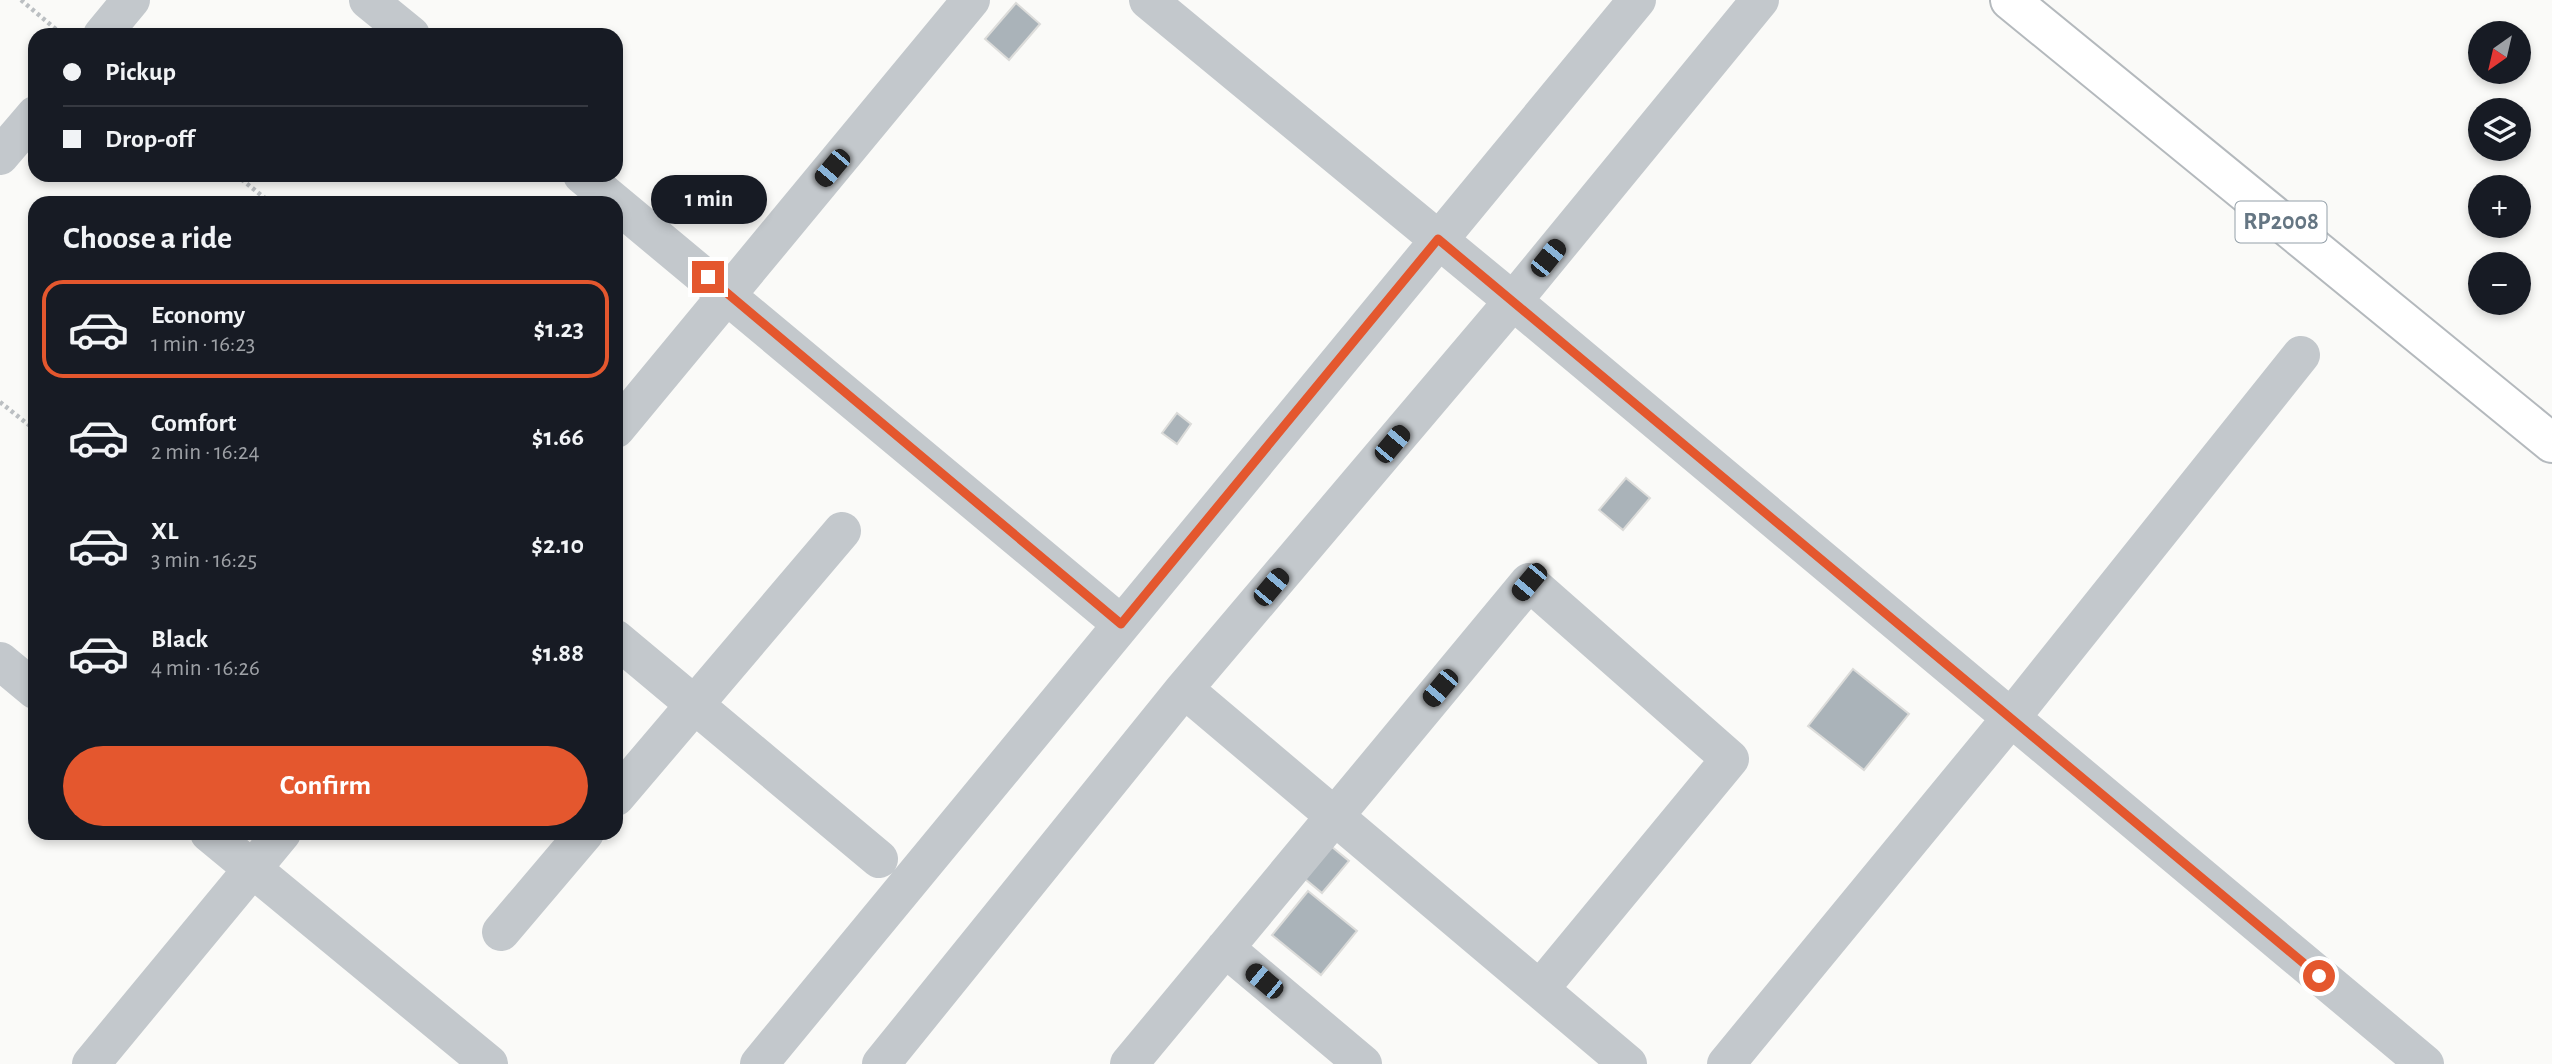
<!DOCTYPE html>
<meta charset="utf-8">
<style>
:root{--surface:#171b24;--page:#242831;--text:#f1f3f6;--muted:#9ea1a6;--line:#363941;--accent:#e4572e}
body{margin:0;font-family:"Alegreya Sans",sans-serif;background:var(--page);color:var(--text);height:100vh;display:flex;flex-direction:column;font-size:26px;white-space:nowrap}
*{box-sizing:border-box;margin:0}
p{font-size:23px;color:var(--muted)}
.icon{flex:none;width:38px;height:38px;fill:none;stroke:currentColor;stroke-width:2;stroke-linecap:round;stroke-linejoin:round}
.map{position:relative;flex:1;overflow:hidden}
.details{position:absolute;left:28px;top:196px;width:595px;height:644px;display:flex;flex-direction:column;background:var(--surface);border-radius:21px;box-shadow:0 4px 10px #0003}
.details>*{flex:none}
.hud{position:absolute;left:28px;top:28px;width:595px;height:154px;border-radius:21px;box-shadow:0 4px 10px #0003;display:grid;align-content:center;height:154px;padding:0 35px;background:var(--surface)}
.needle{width:46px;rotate:214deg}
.controls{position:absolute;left:2468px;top:21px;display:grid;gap:14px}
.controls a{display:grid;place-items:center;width:63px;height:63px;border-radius:50%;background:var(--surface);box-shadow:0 4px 10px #0003;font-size:35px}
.end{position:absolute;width:32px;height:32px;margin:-16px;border:9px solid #e4572e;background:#fff;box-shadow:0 0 0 4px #fff}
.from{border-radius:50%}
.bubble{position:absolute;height:49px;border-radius:24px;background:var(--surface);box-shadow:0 4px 10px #0003;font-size:23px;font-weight:700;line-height:49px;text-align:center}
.car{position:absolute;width:21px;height:42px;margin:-21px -10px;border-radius:9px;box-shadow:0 0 5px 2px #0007;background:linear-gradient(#222 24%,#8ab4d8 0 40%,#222 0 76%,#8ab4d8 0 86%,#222 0)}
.hud b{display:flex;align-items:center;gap:24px;height:66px;font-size:26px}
.hud b+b{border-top:2px solid var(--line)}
.hud i{width:18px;height:18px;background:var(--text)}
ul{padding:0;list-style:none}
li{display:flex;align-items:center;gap:21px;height:98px;margin:0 14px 10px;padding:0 21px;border:4px solid transparent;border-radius:21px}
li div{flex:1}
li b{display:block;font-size:26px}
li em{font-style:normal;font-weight:700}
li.active{border-color:var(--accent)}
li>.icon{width:63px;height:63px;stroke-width:1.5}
h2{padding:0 35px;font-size:32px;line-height:84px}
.primary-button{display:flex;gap:14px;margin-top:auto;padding:14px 35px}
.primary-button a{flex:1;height:80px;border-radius:42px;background:var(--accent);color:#fff;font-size:28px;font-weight:700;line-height:80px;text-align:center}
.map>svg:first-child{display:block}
.building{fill:#aab3b9;stroke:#dcdcda;stroke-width:2}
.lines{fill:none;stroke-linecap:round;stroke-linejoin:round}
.trunk-casing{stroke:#b4b9bd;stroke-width:42}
.path{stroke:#bbbfc2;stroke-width:4.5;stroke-dasharray:3.5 3.5;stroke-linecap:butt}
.minor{stroke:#c3c8cc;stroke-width:38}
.trunk{stroke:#fff;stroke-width:38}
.route{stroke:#e4572e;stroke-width:9}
.labels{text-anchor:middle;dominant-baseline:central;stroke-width:7;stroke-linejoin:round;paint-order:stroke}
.shield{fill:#fff;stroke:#939fa8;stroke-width:2}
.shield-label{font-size:24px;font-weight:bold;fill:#657683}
</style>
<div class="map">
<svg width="2552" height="1064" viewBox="0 0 2552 1064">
<rect width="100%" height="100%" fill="#fafaf8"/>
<!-- building -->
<path class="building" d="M1016 3 1040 24 1009 60 985 39Z
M1177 413 1191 424 1177 444 1162 433Z
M1626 478 1650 498 1623 530 1599 510Z
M1853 669 1909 714 1864 770 1808 726Z
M1326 842 1349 861 1322 893 1299 874Z
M1308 891 1357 931 1321 975 1272 935Z"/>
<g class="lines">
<defs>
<path id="trunk" d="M2010 0 2552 443"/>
</defs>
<!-- trunk casing -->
<use href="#trunk" class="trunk-casing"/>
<!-- path -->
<path class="path" d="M21 0 63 35
M236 175 271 203
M0 402 35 430"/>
<!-- minor -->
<path class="minor" d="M368 0 411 35
M1148 0 1513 301 2425 1064
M102 35 131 0
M0 156 35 115
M582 175 1121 624
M616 429 971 0
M616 639 879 859
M0 661 35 690
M1184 689 1628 1064
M616 797 842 531
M209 833 489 1064
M501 932 585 833
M1225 948 1363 1064
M91 1064 282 833
M759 1064 1637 0
M881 1064 1184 689 1513 301 1760 0
M1129 1064 1529 582 1730 759 1540 989
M1726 1064 2010 719 2301 355"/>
<!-- trunk -->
<use href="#trunk" class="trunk"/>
</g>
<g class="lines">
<!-- route -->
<path class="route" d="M708 277 1121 624 1438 239 2319 976"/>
</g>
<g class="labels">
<!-- shield labels -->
<rect class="shield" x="2235.5" y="201.5" width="91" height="41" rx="5"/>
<g class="shield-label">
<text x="2281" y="222">RP2008</text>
</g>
</g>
</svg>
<div class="controls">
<a><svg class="needle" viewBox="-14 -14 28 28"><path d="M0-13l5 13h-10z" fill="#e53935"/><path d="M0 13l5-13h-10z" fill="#9ea1a6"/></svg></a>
<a><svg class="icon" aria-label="layers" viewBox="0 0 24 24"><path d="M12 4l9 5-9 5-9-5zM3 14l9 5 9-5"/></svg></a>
<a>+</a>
<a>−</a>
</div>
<i class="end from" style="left:2319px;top:976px"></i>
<i class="end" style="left:708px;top:277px"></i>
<div class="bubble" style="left:651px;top:175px;width:116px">1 min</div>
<i class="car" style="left:832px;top:168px;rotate:220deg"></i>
<i class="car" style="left:1548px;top:258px;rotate:39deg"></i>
<i class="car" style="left:1392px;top:444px;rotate:40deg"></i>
<i class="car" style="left:1529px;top:582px;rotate:220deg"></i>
<i class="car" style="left:1271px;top:587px;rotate:40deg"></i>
<i class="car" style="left:1440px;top:688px;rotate:220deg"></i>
<i class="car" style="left:1264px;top:981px;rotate:310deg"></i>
<div class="hud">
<b><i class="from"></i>Pickup</b>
<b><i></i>Drop-off</b>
</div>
<section class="details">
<h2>Choose a ride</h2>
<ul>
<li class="active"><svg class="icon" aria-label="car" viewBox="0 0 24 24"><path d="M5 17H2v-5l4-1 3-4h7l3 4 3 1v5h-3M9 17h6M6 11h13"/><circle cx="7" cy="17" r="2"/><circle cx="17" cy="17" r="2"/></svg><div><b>Economy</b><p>1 min · 16:23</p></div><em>$1.23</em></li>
<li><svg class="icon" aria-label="car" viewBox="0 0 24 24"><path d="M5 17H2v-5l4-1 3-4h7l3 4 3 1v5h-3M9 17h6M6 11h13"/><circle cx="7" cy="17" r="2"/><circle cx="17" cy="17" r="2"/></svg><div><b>Comfort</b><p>2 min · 16:24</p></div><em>$1.66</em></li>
<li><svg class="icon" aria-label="car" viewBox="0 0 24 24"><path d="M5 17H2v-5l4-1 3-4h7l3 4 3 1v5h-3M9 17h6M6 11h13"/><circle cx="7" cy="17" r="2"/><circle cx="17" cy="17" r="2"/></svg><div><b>XL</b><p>3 min · 16:25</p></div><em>$2.10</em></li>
<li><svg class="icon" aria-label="car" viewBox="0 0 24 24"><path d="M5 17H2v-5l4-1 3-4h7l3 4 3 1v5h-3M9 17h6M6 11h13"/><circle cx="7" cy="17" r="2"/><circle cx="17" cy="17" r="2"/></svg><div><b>Black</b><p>4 min · 16:26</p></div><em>$1.88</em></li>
</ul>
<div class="primary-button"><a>Confirm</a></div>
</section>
</div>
